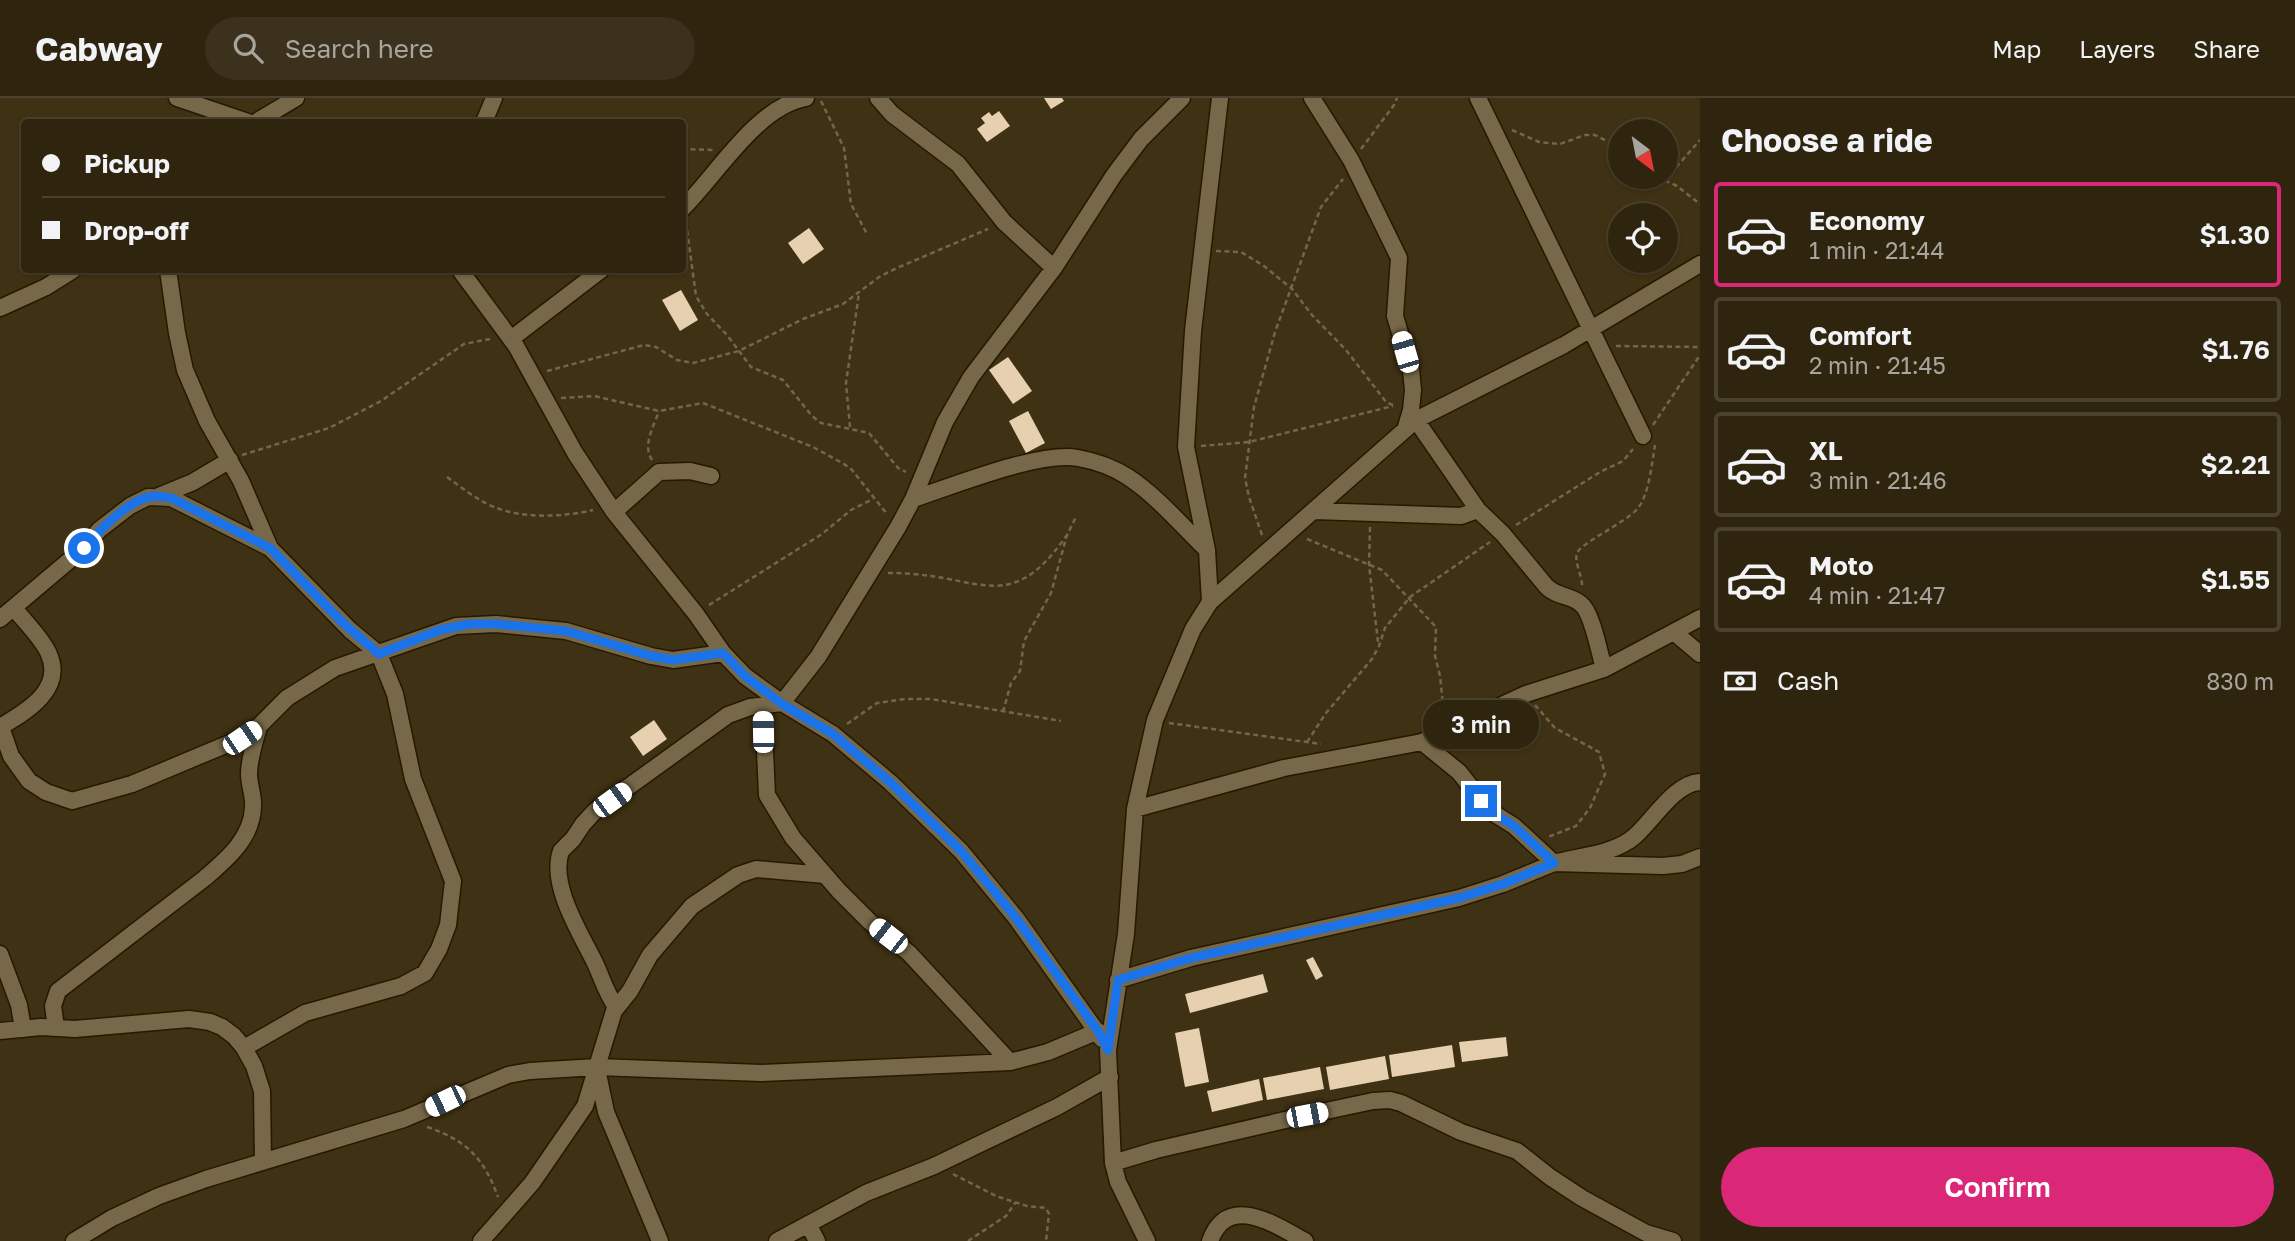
<!DOCTYPE html>
<meta charset="utf-8">
<style>
:root{--surface:#2f250e;--page:#3b311c;--text:#f1f3f6;--muted:#a7a59e;--line:#4a422e;--accent:#db2777}
body{margin:0;font-family:"Golos Text",sans-serif;background:var(--page);color:var(--text);height:100vh;display:flex;flex-direction:column;font-size:26px;white-space:nowrap}
*{box-sizing:border-box;margin:0}
p{font-size:23px;color:var(--muted)}
.icon{flex:none;width:38px;height:38px;fill:none;stroke:currentColor;stroke-width:2;stroke-linecap:round;stroke-linejoin:round}
.map{position:relative;flex:1;overflow:hidden}
.drawer{display:flex;flex-direction:column;background:var(--surface);width:595px}
.drawer>*{flex:none}
.hud{position:absolute;left:21px;top:21px;width:665px;height:154px;border-radius:7px;box-shadow:0 2px 5px #0004,0 0 0 2px var(--line);display:grid;align-content:center;height:154px;padding:0 21px;background:var(--surface)}
.needle{width:46px;rotate:148deg}
.controls{position:absolute;left:1608px;top:21px;display:grid;gap:14px}
.controls a{display:grid;place-items:center;width:70px;height:70px;border-radius:50%;background:var(--surface);box-shadow:0 2px 5px #0004,0 0 0 2px var(--line);font-size:35px}
.end{position:absolute;width:32px;height:32px;margin:-16px;border:9px solid #1a73e8;background:#fff;box-shadow:0 0 0 4px #fff}
.from{border-radius:50%}
.bubble{position:absolute;height:49px;border-radius:24px;background:var(--surface);box-shadow:0 2px 5px #0004,0 0 0 2px var(--line);font-size:23px;font-weight:600;line-height:49px;text-align:center}
.car{position:absolute;width:21px;height:42px;margin:-21px -10px;border-radius:9px;box-shadow:0 0 5px 2px #0007;background:linear-gradient(#fff 24%,#345 0 40%,#fff 0 76%,#345 0 86%,#fff 0)}
.hud b{display:flex;align-items:center;gap:24px;height:66px;font-size:26px}
.hud b+b{border-top:2px solid var(--line)}
.hud i{width:18px;height:18px;background:var(--text)}
ul{padding:0;list-style:none}
li{display:flex;align-items:center;gap:21px;height:105px;margin:0 14px 10px;padding:0 7px;border:4px solid var(--line);border-radius:7px}
li div{flex:1}
li b{display:block;font-size:26px}
li em{font-style:normal;font-weight:600}
li.current{border-color:var(--accent)}
li>.icon{width:63px;height:63px;stroke-width:1.5}
h2{padding:0 21px;font-size:32px;line-height:84px}
.pay{display:flex;align-items:center;gap:18px;height:77px;padding:0 21px;font-size:26px}
.pay p{margin-inline-start:auto}
.cta{display:flex;gap:14px;margin-top:auto;padding:14px 21px}
.cta a{flex:1;height:80px;border-radius:42px;background:var(--accent);color:#fff;font-size:28px;font-weight:600;line-height:80px;text-align:center}
header{display:flex;align-items:center;gap:42px;box-sizing:border-box;height:98px;padding:0 35px;background:var(--surface);border-bottom:2px solid var(--line)}
header strong{font-size:33px}
nav{display:flex;gap:38px;margin-inline-start:auto;font-size:24px}
.search{width:490px;height:63px;background:var(--page);display:flex;align-items:center;gap:18px;box-sizing:border-box;padding:0 24px;border-radius:38px;color:var(--muted);font-size:26px}
main{display:flex;flex:1;min-height:0}
.map>svg:first-child{display:block}
.building{fill:#e7d0b0}
.lines{fill:none;stroke-linecap:round;stroke-linejoin:round}
.street-casing{stroke:#251900;stroke-width:19}
.path{stroke:#72664c;stroke-width:2.5;stroke-dasharray:5 3.5;stroke-linecap:butt}
.street{stroke:#776849;stroke-width:16}
.route{stroke:#1a73e8;stroke-width:9}
</style>
<header>
<strong>Cabway</strong>
<div class="search"><svg class="icon" aria-label="search" viewBox="0 0 24 24"><circle cx="10" cy="10" r="6"/><path d="M15 15l6 6"/></svg>Search here</div>
<nav><a>Map</a><a>Layers</a><a>Share</a></nav>
</header>
<main>
<div class="map">
<svg width="1700" height="1143" viewBox="0 0 1700 1143">
<rect width="100%" height="100%" fill="#3f3113"/>
<!-- building -->
<path class="building" d="M1044 0H1062L1064 3 1051 11Z
M999 13 1010 28 987 44 977 31 985 25 981 20 989 14 992 18Z
M809 130 824 151 803 166 788 145Z
M681 192 698 222 680 233 662 202Z
M1008 259 1032 293 1013 306 989 272Z
M1028 313 1045 345 1026 355 1009 323Z
M654 622 667 641 643 658 630 639Z
M1313 859 1323 878 1316 882 1306 862Z
M1263 876 1268 894 1190 915 1185 896Z
M1199 930 1209 984 1185 989 1175 935Z
M1506 939 1508 958 1462 964 1459 944Z
M1452 947 1455 969 1392 979 1389 957Z
M1385 958 1389 981 1330 992 1326 969Z
M1320 969 1324 991 1267 1002 1263 980Z
M1259 981 1263 1002 1212 1014 1207 993Z"/>
<g class="lines">
<defs>
<path id="street" d="M177 0 248 24
M878 0 892 16 958 66 1004 124 1054 170
M1312 0 1351 62 1399 160 1395 218 1411 272 1413 292 1411 312 1405 332
M1478 0 1643 338
M256 24 296 0
M484 24 494 0
M682 111C717 77 756 9 806 0
M168 172 177 235 185 272 207 323 241 383 270 450 350 532 379 556 395 596 413 681 453 783 448 827 439 851 425 875 401 888 305 915 244 950
M460 172 516 248 575 355 614 414 696 516 723 555 745 578 782 605 833 636 890 684 961 753 1016 820 1102 941
M0 210 46 189 73 172
M511 241 601 172
M1416 322 1478 412 1503 436 1546 488C1556 499 1571 497 1581 506 1592 514 1600 557 1604 571
M159 398 193 384 230 362
M913 401C953 388 1039 353 1078 360 1095 363 1114 370 1128 379 1157 398 1182 428 1207 452
M1314 413 1461 418 1478 412
M614 414 659 374 690 373 711 378
M1210 504 1207 452 1186 349 1193 233 1220 0
M0 521 84 450 99 432 130 408 148 399 171 400 270 450
M1675 535 1700 556
M763 609 767 697 793 740 839 793 870 824 909 855 1010 964
M0 629C26 614 66 591 48 554 40 538 25 524 14 510
M1 629 11 658 29 683 46 694 72 703 132 686 242 640 259 628 287 600 335 570 456 528 496 526 566 533 651 558 673 562 723 555
M1422 644 1459 674 1490 713 1514 728 1554 765C1579 758 1615 756 1635 738 1654 721 1675 685 1700 684
M1135 711 1284 670 1422 644 1526 596 1604 571 1700 520
M0 856 19 907 23 931
M1118 882 1191 860 1459 800 1503 786 1554 765 1663 768 1682 766 1700 759
M616 909C606 895 602 880 595 865 581 836 549 787 561 753L573 741 583 726 595 713 728 617 750 609 782 605 818 559 898 429 913 401 945 324 971 279 1054 170 1114 77 1141 41 1182 0
M56 929 53 908 58 893 205 780C227 761 252 740 253 709 254 698 249 687 249 676 249 660 255 644 259 628
M0 933 41 929 75 931 189 921 210 924 222 929 234 938 244 950 254 968 262 993 263 1064
M597 971 606 1014 660 1143
M1113 1065 1156 1052 1307 1017 1373 1003 1390 1002 1401 1005 1461 1034 1517 1053 1550 1079 1582 1100 1646 1135 1673 1143
M808 1126 817 1143
M74 1143 112 1120 159 1098 206 1081 404 1021 508 977 530 973 597 969 761 975 1010 964 1048 954 1098 933
M481 1143 532 1085 585 1008 614 913 630 893 650 857 692 808 738 777 756 771 825 777
M777 1143 866 1095 934 1068 1057 1009 1110 979
M1147 1143 1118 1084 1113 1065 1108 952 1126 836 1135 711 1155 622 1193 531 1210 504 1416 322 1564 247 1700 166
M1210 1143C1228 1094 1275 1127 1305 1143"/>
</defs>
<!-- street casing -->
<use href="#street" class="street-casing"/>
<!-- path -->
<path class="path" d="M821 3 844 50 851 106 867 136
M1512 32 1539 44 1560 46 1585 37H1595L1620 50
M682 51 713 52
M1361 51 1394 7 1397 0
M1657 79 1677 88 1700 106
M1665 82 1700 42
M686 124 696 198 707 216 727 237 751 269 783 282 812 318 821 325 869 335 898 370 906 374
M1216 153 1241 154 1264 168 1292 191 1312 217 1346 252 1386 304 1395 308
M1616 248 1700 249
M547 273 644 247 656 249 677 262 693 265 739 253 803 221 843 206 879 179 897 170 988 131
M561 300 594 298 659 313 703 305 813 349 844 366 852 372 887 416
M1653 327 1700 257
M850 329 846 285 859 195
M1201 348 1249 344 1393 308
M242 357 329 330 381 303 464 246 490 241
M652 362C642 347 654 328 659 313
M447 379C462 390 477 402 494 409 523 421 563 419 593 412
M1516 427 1600 374 1623 363 1633 351
M1370 429 1369 467 1378 544
M1262 437 1249 399 1245 380 1254 309 1275 234 1321 109 1343 81
M1307 441 1382 472 1436 529 1435 558 1440 578 1444 617
M888 475C902 475 917 476 931 478 957 481 991 494 1016 484 1038 476 1054 455 1067 437
M1582 487C1582 477 1574 464 1577 455 1582 444 1627 424 1638 410 1649 397 1652 364 1655 347
M709 507 822 436 851 412 873 401
M1535 607 1555 630 1599 654 1605 676 1590 710 1576 728 1548 739
M1003 614 1011 585 1020 573 1024 543 1051 495 1067 437 1076 419
M1169 625 1321 646
M847 626 877 605 905 601H931L1061 623
M1307 644 1326 615 1372 561 1379 548 1385 530 1410 499 1490 444
M427 1029C466 1042 484 1060 498 1099
M953 1076 996 1098 1027 1108 1046 1110 1049 1116 1046 1143
M968 1143 1006 1118 1015 1105"/>
<!-- street -->
<use href="#street" class="street"/>
</g>
<g class="lines">
<!-- route -->
<path class="route" d="M84 450C99 433 126 404 149 399 157 397 164 399 171 400L270 450 342 524 379 556 440 532 470 526H496L566 533 651 558 673 562 723 555 745 578 782 606 833 636 890 684 961 753 1016 820 1098 933 1108 952 1118 882 1191 860 1459 800 1503 786 1554 765 1514 728 1490 713 1481 703"/>
</g>
</svg>
<div class="controls">
<a><svg class="needle" viewBox="-14 -14 28 28"><path d="M0-13l5 13h-10z" fill="#e53935"/><path d="M0 13l5-13h-10z" fill="#a7a59e"/></svg></a>
<a><svg class="icon" aria-label="locate" viewBox="0 0 24 24"><circle cx="12" cy="12" r="6"/><path d="M12 2v4M12 18v4M2 12h4M18 12h4"/></svg></a>
</div>
<i class="end from" style="left:84px;top:450px"></i>
<i class="end" style="left:1481px;top:703px"></i>
<div class="bubble" style="left:1423px;top:602px;width:116px">3 min</div>
<i class="car" style="left:1405px;top:254px;rotate:344deg"></i>
<i class="car" style="left:763px;top:634px;rotate:359deg"></i>
<i class="car" style="left:242px;top:640px;rotate:56deg"></i>
<i class="car" style="left:612px;top:702px;rotate:54deg"></i>
<i class="car" style="left:888px;top:838px;rotate:308deg"></i>
<i class="car" style="left:445px;top:1003px;rotate:244deg"></i>
<i class="car" style="left:1307px;top:1017px;rotate:79deg"></i>
<div class="hud">
<b><i class="from"></i>Pickup</b>
<b><i></i>Drop-off</b>
</div>
</div>
<section class="drawer">
<h2>Choose a ride</h2>
<ul>
<li class="current"><svg class="icon" aria-label="car" viewBox="0 0 24 24"><path d="M5 17H2v-5l4-1 3-4h7l3 4 3 1v5h-3M9 17h6M6 11h13"/><circle cx="7" cy="17" r="2"/><circle cx="17" cy="17" r="2"/></svg><div><b>Economy</b><p>1 min · 21:44</p></div><em>$1.30</em></li>
<li><svg class="icon" aria-label="car" viewBox="0 0 24 24"><path d="M5 17H2v-5l4-1 3-4h7l3 4 3 1v5h-3M9 17h6M6 11h13"/><circle cx="7" cy="17" r="2"/><circle cx="17" cy="17" r="2"/></svg><div><b>Comfort</b><p>2 min · 21:45</p></div><em>$1.76</em></li>
<li><svg class="icon" aria-label="car" viewBox="0 0 24 24"><path d="M5 17H2v-5l4-1 3-4h7l3 4 3 1v5h-3M9 17h6M6 11h13"/><circle cx="7" cy="17" r="2"/><circle cx="17" cy="17" r="2"/></svg><div><b>XL</b><p>3 min · 21:46</p></div><em>$2.21</em></li>
<li><svg class="icon" aria-label="car" viewBox="0 0 24 24"><path d="M5 17H2v-5l4-1 3-4h7l3 4 3 1v5h-3M9 17h6M6 11h13"/><circle cx="7" cy="17" r="2"/><circle cx="17" cy="17" r="2"/></svg><div><b>Moto</b><p>4 min · 21:47</p></div><em>$1.55</em></li>
</ul>
<div class="pay"><svg class="icon" aria-label="cash" viewBox="0 0 24 24"><path d="M3 7h18v10H3z"/><circle cx="12" cy="12" r="2"/></svg>Cash<p>830 m</p></div>
<div class="cta"><a>Confirm</a></div>
</section>
</main>
